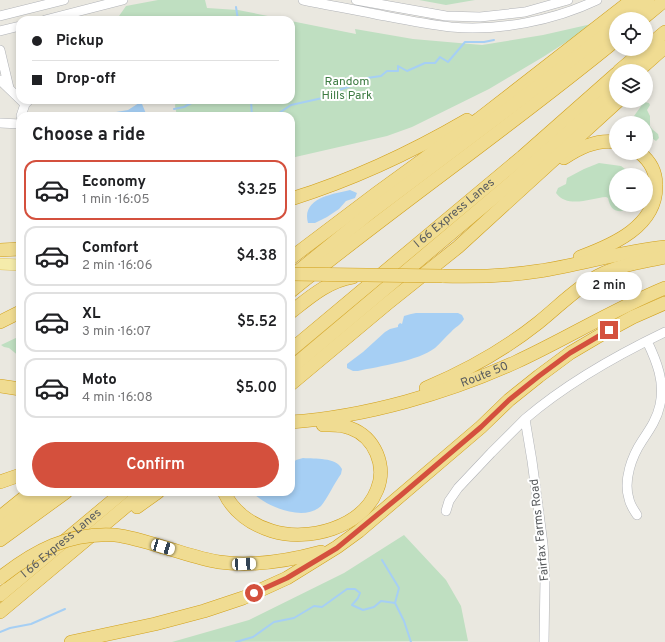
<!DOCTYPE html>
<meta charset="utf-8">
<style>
:root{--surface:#fff;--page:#f2f2f2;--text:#202124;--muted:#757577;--line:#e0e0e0;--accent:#d4503d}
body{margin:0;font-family:Overpass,sans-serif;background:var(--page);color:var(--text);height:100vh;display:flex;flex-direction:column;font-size:15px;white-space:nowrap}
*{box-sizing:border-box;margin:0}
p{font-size:13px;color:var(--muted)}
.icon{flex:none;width:22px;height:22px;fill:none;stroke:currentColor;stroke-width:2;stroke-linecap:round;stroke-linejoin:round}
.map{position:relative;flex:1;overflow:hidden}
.drawer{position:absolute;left:16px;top:112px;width:279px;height:384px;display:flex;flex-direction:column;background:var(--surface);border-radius:12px;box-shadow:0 2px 6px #0003}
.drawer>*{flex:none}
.hud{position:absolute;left:16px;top:16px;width:279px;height:88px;border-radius:12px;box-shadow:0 2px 6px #0003;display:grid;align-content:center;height:88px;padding:0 16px;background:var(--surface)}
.fabs{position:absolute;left:609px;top:12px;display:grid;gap:8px}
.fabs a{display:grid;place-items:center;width:44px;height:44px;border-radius:50%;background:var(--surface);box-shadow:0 2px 6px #0003;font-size:20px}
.end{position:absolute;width:18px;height:18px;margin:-9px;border:5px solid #d4503d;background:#fff;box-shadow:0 0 0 2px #fff}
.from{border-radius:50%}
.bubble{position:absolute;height:28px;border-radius:14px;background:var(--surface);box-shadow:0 2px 6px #0003;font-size:13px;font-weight:600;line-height:28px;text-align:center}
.car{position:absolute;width:12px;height:24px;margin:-12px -6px;border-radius:5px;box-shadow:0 0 3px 1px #0007;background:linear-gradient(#fff 24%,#345 0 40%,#fff 0 76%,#345 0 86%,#fff 0)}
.hud b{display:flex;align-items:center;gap:14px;height:38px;font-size:15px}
.hud b+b{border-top:1px solid var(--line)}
.hud i{width:10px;height:10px;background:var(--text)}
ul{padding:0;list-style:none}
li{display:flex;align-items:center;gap:12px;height:60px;margin:0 8px 6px;padding:0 8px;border:2px solid var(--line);border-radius:12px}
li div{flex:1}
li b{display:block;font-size:15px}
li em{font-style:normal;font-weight:600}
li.selected{border-color:var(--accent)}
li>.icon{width:36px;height:36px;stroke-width:1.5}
h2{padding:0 16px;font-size:18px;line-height:48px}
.action{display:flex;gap:8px;margin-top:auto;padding:8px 16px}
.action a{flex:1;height:46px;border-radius:24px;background:var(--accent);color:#fff;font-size:16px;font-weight:600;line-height:46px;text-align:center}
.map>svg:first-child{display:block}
.green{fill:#bfdfc1}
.water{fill:#a6cff4}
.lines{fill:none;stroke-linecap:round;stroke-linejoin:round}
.stream{stroke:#a6cff4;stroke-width:2}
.minor-casing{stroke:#b1b3b7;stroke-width:10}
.major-casing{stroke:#e0c364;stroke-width:12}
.highway-casing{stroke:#d1a01a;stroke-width:14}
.minor{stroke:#fff;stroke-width:9}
.major{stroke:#f5ecab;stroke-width:11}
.highway{stroke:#f0dc92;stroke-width:13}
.highway-bridge-casing{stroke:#d1a01a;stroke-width:14;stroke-linecap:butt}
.highway-bridge{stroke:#f0dc92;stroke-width:13}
.route{stroke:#d4503d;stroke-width:5}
.labels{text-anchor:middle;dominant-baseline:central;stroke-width:4;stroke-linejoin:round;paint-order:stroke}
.park-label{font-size:12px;fill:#3d7b42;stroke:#fff}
.street-label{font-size:12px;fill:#595c5f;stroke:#fff}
</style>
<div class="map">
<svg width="665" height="642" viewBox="0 0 665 642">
<rect width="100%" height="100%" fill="#eae8e0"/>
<!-- green -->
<path class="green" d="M158 0H205L207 8 238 10 288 20H120L119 16 126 6Z
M419 0H475L446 5Z
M291 21 356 34 355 29 413 39 482 45 543 35 596 23 543 57 489 89 412 127 387 136 291 158V116H177L175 106 176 100H291Z
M644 102 649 103 650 105 647 110 650 116V126L652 129 658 134 659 138 656 141 646 134V123H640L634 116Z
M599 163 621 166 633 175H616V205H628L623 211C613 212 610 207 608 198L606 197C591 198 568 209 556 193L558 188 566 184 567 178 584 169Z
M20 336V357L9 348 4 347 1 345Z
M404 535 446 580 461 606 468 641 172 642 249 620 344 573Z"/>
<!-- water -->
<path class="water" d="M139 103 142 104 147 116H103L110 113 128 110Z
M350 190 357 193 355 198 346 201 339 209 327 217 315 223H308C301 198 333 194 350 190Z
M416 313H458L462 315 464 319C461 325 455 327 451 332 445 337 441 343 435 348 418 361 380 366 358 371H353L347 368V364L363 352 385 332 390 329 398 327V325L400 323 402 324 404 316 411 314Z
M303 458C315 459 336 457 342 469L341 474C335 482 327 499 321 506 304 522 268 507 254 494L253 492H291V465L296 460Z"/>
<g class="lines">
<!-- stream -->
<path class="stream" d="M236 7 238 20
M251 100 252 116
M174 109 184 107 197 100
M264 116 279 113 291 105 327 97 339 90 357 84 367 78 381 76 387 71H398V66L407 71 425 63H435L440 57 448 62 465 42H484L494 40
M382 560 399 588 395 603 404 621 411 642
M0 632 10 628 31 624 65 609
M236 642 253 637 274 622 294 618 314 606 322 607 347 589H355L360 593 358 598 352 605 363 610 374 607 381 601 395 603"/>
<defs>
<path id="minor" d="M303 0C327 5 351 9 375 14 401 19 425 24 451 27 499 31 553 21 597 0
M356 0 446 16 480 17 525 12 568 0
M0 16 64 0
M45 20 123 0
M0 31 20 26
M0 50 9 88
M0 80 25 104
M21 116 25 104 28 101
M0 123 20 124
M446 511 449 501 458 488 491 453 525 419
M637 515C634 510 630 505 629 499 623 480 632 456 642 441 650 429 657 419 660 405 665 382 657 362 647 341
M544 642 545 578 543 544 532 461 525 419C567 383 615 356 665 332"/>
<path id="major" d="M0 264 20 265"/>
<g id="highway">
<path d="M626 19 648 0"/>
<path d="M642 19 665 0"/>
<path d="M646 48 665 32"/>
<path d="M619 71 645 49"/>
<path d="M638 71 665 47"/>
<path d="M564 158C580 147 597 139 616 142"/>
<path d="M291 199C352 180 412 152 467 120"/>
<path d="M0 250 20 249"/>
<path d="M580 257C613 245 657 226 656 185 656 172 650 161 640 153"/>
<path d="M291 258 377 193 479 119 632 0"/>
<path d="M442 276C474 277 507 276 539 271 581 265 622 251 665 247"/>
<path d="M291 277 371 212 536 88 616 27"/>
<path d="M291 291C397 205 510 127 616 40"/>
<path d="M291 312C310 297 328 281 353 277"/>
<path d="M0 322 20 312"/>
<path id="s1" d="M291 350 522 157 616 74"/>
<path d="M291 368 512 182 616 90"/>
<path d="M291 384 388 303 458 247 618 101"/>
<path d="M0 386 20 389"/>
<path d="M426 388C466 371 504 350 538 323 558 307 576 288 598 276 618 265 643 262 665 257"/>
<path id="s2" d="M291 422C365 417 448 393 516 362 566 339 614 309 665 288"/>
<path d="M0 482 20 475"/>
<path d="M224 492C233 512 252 525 272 531 308 542 362 528 377 490 387 466 375 437 350 428 341 424 332 425 323 425"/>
<path d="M137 507 158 492"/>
<path d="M0 517 31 492"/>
<path d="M0 529 46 492"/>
<path d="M0 540 66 492"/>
<path d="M163 547C181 552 200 559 219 562 254 567 288 561 321 552"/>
<path id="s3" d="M0 595 123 492"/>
<path d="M0 612 143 492"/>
<path d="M71 642 155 624 204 611 243 598 287 578 337 547 359 531 481 427 509 400 539 376 570 353 609 330 633 317 665 303"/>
</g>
</defs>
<!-- minor casing -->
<use href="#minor" class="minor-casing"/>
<!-- major casing -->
<use href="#major" class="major-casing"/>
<!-- highway casing -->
<use href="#highway" class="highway-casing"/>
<!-- minor -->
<use href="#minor" class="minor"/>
<!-- major -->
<use href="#major" class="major"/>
<!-- highway -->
<use href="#highway" class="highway"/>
<defs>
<path id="highway-bridge" d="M291 274 442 276
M0 578C34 551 69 532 115 535 131 537 147 542 163 547"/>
</defs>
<!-- highway-bridge casing -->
<use href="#highway-bridge" class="highway-bridge-casing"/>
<!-- highway-bridge -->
<use href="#highway-bridge" class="highway-bridge"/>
</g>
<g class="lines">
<!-- route -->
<path class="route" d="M254 593 287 578 337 548 400 496 481 427 509 400 539 376 570 353 609 330"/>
</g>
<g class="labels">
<!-- park labels -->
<g class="park-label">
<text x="347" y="82">Random<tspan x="347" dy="14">Hills Park</tspan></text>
</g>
<!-- street labels -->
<g class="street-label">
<text stroke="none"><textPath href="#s1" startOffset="213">I 66 Express Lanes</textPath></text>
<text stroke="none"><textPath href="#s2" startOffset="200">Route 50</textPath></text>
<text transform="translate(540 530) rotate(-96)">Fairfax Farms Road</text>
<text stroke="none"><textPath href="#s3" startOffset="80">I 66 Express Lanes</textPath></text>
</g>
</g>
</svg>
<div class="fabs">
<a><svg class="icon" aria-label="locate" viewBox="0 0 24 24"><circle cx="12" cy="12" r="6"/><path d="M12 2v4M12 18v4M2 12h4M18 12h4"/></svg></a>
<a><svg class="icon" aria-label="layers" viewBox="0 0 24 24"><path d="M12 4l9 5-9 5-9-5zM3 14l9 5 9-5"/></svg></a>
<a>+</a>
<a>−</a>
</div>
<i class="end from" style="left:254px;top:593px"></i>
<i class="end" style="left:609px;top:330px"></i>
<div class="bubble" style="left:576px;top:272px;width:66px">2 min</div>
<i class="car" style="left:163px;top:547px;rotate:106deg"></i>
<i class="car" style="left:244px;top:564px;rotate:87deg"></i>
<div class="hud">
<b><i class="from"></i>Pickup</b>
<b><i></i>Drop-off</b>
</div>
<section class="drawer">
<h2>Choose a ride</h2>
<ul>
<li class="selected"><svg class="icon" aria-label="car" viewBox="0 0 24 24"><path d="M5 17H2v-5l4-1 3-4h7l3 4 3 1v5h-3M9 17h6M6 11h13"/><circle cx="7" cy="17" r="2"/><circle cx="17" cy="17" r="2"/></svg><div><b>Economy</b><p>1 min · 16:05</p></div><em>$3.25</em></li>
<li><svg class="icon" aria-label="car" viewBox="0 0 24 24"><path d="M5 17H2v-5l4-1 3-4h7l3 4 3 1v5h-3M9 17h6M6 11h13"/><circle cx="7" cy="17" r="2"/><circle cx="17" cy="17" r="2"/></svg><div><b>Comfort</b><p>2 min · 16:06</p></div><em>$4.38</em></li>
<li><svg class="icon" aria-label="car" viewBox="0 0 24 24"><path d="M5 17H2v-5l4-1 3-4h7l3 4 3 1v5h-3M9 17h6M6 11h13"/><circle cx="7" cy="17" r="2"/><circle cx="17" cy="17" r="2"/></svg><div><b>XL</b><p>3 min · 16:07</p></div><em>$5.52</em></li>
<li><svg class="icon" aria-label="car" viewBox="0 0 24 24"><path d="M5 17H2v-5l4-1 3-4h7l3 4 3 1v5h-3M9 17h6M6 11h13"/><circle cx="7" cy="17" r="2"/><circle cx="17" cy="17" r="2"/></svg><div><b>Moto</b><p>4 min · 16:08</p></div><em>$5.00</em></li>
</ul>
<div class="action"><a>Confirm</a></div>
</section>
</div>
